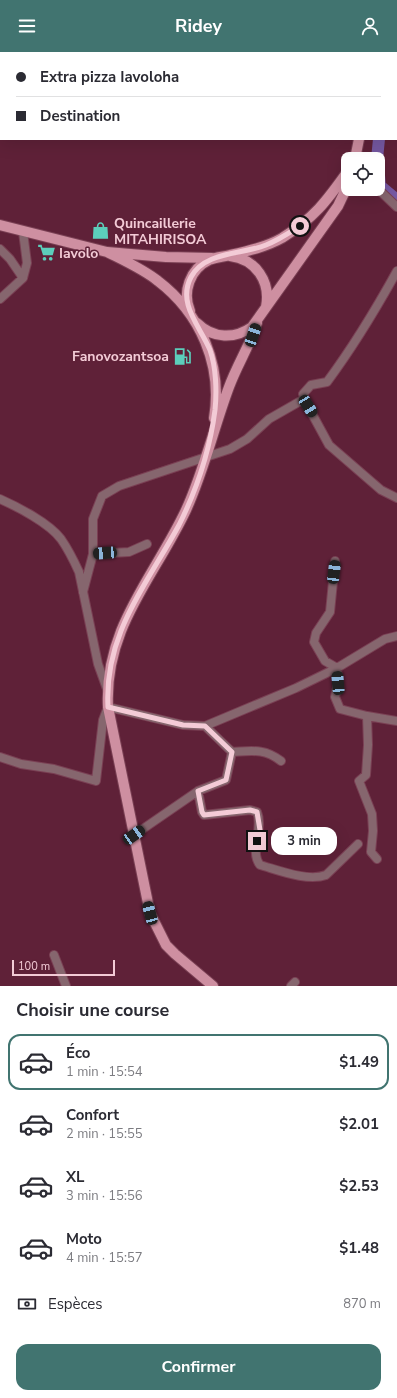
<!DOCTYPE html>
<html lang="fr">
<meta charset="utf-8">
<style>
:root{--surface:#fff;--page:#f7f7f7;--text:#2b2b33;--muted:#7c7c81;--line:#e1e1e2;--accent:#417470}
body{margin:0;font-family:"Nunito Sans",sans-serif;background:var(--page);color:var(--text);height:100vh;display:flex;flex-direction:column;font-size:15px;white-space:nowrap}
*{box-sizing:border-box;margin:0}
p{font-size:13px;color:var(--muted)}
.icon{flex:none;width:22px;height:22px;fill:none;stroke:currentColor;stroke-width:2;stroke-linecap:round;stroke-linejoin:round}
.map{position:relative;height:934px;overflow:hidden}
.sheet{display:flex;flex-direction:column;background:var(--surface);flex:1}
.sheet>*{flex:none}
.guide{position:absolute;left:0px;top:0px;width:397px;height:88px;box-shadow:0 4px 16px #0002;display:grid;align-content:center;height:88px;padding:0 16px;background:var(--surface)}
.buttons{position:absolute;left:341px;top:100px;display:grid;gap:8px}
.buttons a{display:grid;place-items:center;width:44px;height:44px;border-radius:8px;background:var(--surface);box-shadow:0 4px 16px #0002;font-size:20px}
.scale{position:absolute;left:12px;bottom:10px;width:103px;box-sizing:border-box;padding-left:4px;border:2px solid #f3cbd6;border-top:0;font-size:11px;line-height:14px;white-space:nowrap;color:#f3cbd6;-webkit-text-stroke:3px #5f2138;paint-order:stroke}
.end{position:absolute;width:18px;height:18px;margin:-9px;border:5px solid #f3cbd6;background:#111;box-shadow:0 0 0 2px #111}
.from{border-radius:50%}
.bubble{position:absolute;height:28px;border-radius:12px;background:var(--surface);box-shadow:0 4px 16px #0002;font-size:13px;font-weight:700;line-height:28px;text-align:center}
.car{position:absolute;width:12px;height:24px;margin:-12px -6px;border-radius:5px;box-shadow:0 0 3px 1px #0007;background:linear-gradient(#222 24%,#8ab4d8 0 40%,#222 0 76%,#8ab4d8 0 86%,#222 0)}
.guide b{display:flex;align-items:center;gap:14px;height:38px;font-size:15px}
.guide b+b{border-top:1px solid var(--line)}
.guide i{width:10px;height:10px;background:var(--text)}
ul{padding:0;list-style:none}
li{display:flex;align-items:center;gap:12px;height:56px;margin:0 8px 6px;padding:0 8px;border:2px solid transparent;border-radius:12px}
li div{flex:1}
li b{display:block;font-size:15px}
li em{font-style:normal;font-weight:700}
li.active{border-color:var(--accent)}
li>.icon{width:36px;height:36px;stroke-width:1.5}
h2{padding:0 16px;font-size:18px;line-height:48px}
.pay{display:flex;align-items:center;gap:10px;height:44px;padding:0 16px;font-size:15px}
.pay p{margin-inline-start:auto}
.button{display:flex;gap:8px;margin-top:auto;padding:8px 16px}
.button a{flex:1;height:46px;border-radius:12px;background:var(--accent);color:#fff;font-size:16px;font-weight:700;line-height:46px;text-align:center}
header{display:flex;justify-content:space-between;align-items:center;height:52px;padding:0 16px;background:var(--accent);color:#fff;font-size:18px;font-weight:700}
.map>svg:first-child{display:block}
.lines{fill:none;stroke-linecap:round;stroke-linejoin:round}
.river{stroke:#7659a3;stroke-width:12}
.minor-casing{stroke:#7a4054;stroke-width:10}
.primary-casing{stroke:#7a4054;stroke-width:12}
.minor{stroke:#86666e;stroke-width:8}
.primary{stroke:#ce8fa1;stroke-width:10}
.route{stroke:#f3cbd6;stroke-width:5}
.labels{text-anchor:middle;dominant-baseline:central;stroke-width:3;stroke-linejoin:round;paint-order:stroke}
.poi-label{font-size:14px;font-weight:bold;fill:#f3cbd6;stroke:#5f2138;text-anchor:start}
</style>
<header><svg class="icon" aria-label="menu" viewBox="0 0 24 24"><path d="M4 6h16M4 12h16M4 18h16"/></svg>Ridey<svg class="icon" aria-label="person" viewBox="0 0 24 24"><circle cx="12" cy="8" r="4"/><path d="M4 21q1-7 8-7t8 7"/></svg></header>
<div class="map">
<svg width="397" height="934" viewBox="0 0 397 934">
<rect width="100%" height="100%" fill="#5f2138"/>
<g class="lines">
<!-- river -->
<path class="river" d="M377 107 379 87
M378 113 380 134 397 148"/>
<defs>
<path id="minor" d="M396 28H397
M378 137 397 155
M0 197 10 207 23 226
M0 247 23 226 27 211 23 180
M304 347 303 342 311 333 327 330C353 295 376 257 397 219
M0 447C18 455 49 471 61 487 68 497 74 509 79 520L98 612 107 637
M93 502 129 500 147 492
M335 509 330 560 316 581 314 590 325 609 337 616 338 631 335 645 340 657 367 664 368 693 366 723 359 729 372 762 373 779 371 800 377 807
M83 540 93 502V467L102 444 119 434 230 397 247 387 269 367 304 347 329 393 381 438 397 446
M367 664 397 669
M205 674 232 700C252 699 264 696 281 709
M0 705 21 712 54 717 96 729 103 668 108 655 183 673 205 674 296 636 337 616 385 587 397 584
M198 739 202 760 204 763 250 758 257 760C264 777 249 799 260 813 278 818 308 830 326 823L358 792
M134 783 198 739 226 728 232 700
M54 903 66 934
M291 934 295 930"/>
<path id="primary" d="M375 1V0
M355 107 359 87
M0 173 107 200 166 205 212 206
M107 200C125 209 143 217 158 229 200 261 223 313 214 366
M230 204C256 207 271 230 266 255
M190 259C182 240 190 217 209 208 216 205 223 205 230 203 248 199 266 195 282 186 314 166 326 150 348 119
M197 271C213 287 235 287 252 275L338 154 348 133
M213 934 175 902 166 893 150 861 108 655C104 575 154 526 186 458 204 419 214 375 229 335 237 313 250 293 257 271"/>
</defs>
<!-- minor casing -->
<use href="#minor" class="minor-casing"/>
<!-- primary casing -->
<use href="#primary" class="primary-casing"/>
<!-- minor -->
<use href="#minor" class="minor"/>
<!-- primary -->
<use href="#primary" class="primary"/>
</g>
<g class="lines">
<!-- route -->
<path class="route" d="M257 789 260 778 257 760 250 758 204 763 202 760 198 739 226 728 232 700 205 674 183 673 108 655C104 582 146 534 179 473 197 437 210 397 215 358 217 339 216 315 210 298 200 274 177 252 191 225 205 199 242 203 266 193 279 188 289 181 300 174"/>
</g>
<!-- icons -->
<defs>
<symbol id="shop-bare" viewBox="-9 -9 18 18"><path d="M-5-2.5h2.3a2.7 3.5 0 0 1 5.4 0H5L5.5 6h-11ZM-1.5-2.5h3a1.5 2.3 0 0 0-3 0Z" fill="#5ccebb" stroke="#5f2138" stroke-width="2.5" paint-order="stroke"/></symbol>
<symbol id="supermarket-bare" viewBox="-9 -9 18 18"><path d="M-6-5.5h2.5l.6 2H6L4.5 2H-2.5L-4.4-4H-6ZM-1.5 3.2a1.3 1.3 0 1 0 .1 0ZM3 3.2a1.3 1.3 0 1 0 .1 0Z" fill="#5ccebb" stroke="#5f2138" stroke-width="2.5" paint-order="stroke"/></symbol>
<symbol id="fuel-bare" viewBox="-9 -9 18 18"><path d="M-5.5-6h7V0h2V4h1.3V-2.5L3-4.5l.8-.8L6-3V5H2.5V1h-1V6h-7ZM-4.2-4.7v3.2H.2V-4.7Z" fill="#5ccebb" stroke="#5f2138" stroke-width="2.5" paint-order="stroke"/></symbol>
</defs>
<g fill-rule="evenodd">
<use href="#shop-bare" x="88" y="166" width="25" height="25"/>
<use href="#supermarket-bare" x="34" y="188" width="25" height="25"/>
<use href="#fuel-bare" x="170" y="292" width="25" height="25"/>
</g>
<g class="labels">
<!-- poi labels -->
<g class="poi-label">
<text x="114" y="171">Quincaillerie<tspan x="114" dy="16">MITAHIRISOA</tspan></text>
<text x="59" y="201">Iavolo</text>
<text x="169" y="304" text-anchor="end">Fanovozantsoa</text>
</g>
</g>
</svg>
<div class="buttons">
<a><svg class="icon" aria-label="locate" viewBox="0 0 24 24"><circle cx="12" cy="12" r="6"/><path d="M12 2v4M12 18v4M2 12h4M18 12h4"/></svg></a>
</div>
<div class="scale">100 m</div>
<i class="end from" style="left:300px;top:174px"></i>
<i class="end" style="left:257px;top:789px"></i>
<div class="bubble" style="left:271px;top:775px;width:66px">3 min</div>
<i class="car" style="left:253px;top:283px;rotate:19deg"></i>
<i class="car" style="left:308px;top:354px;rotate:148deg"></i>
<i class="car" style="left:105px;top:501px;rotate:266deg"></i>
<i class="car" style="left:334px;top:520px;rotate:7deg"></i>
<i class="car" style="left:338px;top:631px;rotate:355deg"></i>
<i class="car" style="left:134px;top:783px;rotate:56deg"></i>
<i class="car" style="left:150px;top:861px;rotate:345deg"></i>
<div class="guide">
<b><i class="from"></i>Extra pizza Iavoloha</b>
<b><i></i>Destination</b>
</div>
</div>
<section class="sheet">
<h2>Choisir une course</h2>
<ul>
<li class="active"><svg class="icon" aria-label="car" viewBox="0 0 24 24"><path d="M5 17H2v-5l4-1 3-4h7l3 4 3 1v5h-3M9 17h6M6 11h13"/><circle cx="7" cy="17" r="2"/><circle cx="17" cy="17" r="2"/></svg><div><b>Éco</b><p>1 min · 15:54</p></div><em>$1.49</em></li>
<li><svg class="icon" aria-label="car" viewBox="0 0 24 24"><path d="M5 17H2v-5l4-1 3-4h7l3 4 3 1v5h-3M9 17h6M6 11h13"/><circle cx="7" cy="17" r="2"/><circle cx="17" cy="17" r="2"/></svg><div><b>Confort</b><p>2 min · 15:55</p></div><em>$2.01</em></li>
<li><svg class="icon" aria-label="car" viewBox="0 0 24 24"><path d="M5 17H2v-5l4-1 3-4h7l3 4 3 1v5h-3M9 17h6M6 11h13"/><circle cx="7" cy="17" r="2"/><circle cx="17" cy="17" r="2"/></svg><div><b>XL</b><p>3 min · 15:56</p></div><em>$2.53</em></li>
<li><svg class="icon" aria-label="car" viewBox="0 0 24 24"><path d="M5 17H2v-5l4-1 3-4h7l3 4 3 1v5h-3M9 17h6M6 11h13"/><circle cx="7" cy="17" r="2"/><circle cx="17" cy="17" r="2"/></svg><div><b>Moto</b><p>4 min · 15:57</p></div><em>$1.48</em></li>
</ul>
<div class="pay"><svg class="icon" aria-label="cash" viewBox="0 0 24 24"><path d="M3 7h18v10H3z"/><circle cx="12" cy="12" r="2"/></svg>Espèces<p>870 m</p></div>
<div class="button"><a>Confirmer</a></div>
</section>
